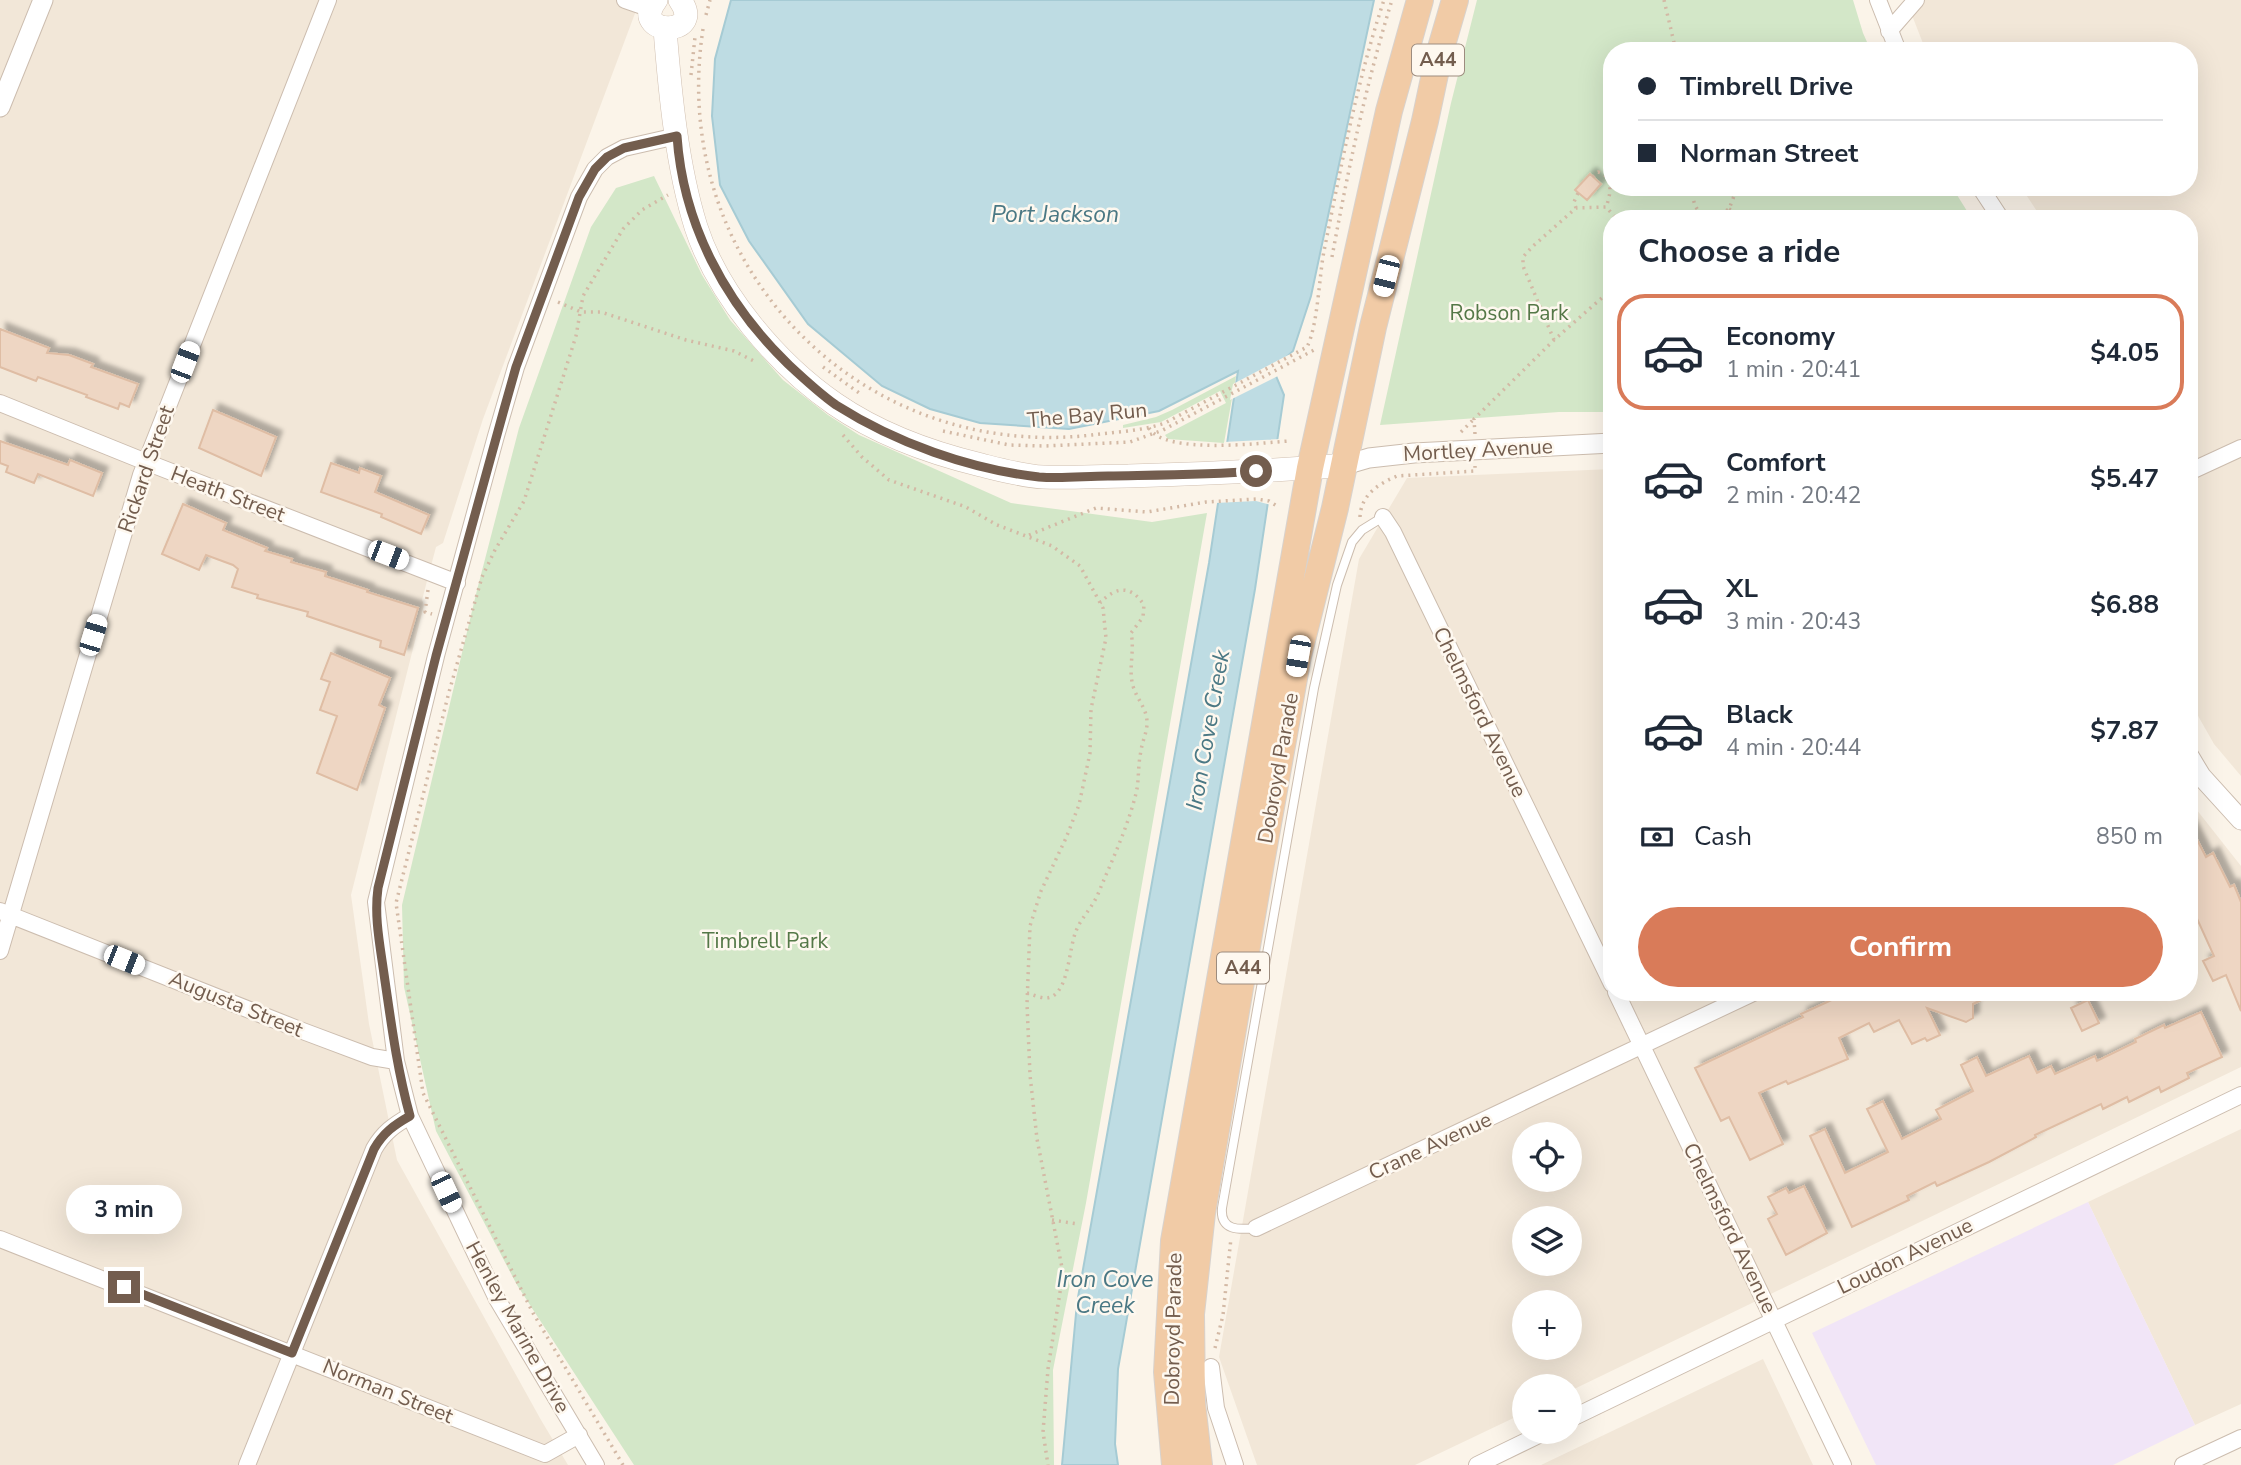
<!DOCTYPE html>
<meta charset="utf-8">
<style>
:root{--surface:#fff;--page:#f2f2f3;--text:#1f2937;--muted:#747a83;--line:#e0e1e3;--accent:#d97b59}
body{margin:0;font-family:"Nunito Sans",sans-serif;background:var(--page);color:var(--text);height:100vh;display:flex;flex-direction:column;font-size:26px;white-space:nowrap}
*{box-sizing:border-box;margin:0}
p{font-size:23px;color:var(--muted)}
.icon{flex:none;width:38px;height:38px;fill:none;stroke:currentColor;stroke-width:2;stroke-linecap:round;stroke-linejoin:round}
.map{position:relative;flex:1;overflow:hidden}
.drawer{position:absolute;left:1603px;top:210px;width:595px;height:791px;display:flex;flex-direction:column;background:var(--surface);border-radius:28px;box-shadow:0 7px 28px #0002}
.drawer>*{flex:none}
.hud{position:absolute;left:1603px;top:42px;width:595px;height:154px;border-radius:28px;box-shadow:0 7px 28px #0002;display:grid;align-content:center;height:154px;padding:0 35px;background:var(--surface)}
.fabs{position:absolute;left:1512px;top:1122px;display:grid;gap:14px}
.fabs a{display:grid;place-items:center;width:70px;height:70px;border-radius:50%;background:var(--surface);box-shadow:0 7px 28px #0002;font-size:35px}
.end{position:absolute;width:32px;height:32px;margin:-16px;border:9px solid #735d4e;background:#fff;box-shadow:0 0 0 4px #fff}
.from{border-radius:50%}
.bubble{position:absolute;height:49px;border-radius:24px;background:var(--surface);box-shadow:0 7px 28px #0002;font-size:23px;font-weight:700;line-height:49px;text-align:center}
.car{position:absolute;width:21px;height:42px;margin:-21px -10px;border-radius:9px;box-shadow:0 0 5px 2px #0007;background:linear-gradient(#fff 24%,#345 0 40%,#fff 0 76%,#345 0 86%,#fff 0)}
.hud b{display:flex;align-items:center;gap:24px;height:66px;font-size:26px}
.hud b+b{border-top:2px solid var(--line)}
.hud i{width:18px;height:18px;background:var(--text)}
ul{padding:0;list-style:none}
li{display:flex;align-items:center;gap:21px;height:116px;margin:0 14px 10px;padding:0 21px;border:4px solid transparent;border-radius:28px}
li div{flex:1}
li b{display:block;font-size:26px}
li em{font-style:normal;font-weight:700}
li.on{border-color:var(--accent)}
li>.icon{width:63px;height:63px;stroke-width:1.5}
h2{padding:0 35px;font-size:32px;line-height:84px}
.pay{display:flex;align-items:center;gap:18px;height:77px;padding:0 35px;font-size:26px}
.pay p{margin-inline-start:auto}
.button{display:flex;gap:14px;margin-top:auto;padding:14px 35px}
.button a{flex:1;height:80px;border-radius:42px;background:var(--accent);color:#fff;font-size:28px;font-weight:700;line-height:80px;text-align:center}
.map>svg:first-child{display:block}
.residential{fill:#f2e7d8;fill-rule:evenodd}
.education{fill:#f1e5f7}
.green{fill:#d3e7c8}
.water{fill:#bedce3;stroke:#a6cbd4;stroke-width:2}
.pier{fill:#fbf4e9}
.building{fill:#eed6c3;stroke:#dfbda4;stroke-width:2;filter:url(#shadow)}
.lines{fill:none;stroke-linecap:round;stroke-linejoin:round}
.service-casing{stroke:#ccbdaf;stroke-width:10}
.minor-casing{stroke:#ccbdaf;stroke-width:18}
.tertiary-casing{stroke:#ccbdaf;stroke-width:21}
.secondary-casing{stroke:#d0bfb0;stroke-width:24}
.trunk-casing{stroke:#d8d2cd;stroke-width:28}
.path{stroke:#d3b9a5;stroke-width:3.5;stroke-dasharray:2 5;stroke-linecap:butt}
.service{stroke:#fff;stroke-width:8}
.minor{stroke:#fff;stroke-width:16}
.tertiary{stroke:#fff;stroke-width:19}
.secondary{stroke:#fff;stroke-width:23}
.trunk{stroke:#f1cba6;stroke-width:26}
.route{stroke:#735d4e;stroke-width:9}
.labels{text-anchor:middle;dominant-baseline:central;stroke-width:5;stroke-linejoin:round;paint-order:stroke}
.shield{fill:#fef8ef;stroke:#9d8c7e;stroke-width:2}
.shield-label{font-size:19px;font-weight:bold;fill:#735d4e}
.park-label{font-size:21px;fill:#547847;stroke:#fef8ef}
.street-label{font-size:21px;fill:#735d4e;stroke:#fef8ef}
.water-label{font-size:23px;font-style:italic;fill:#4a7884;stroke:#fef8ef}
</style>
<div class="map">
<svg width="2241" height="1465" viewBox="0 0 2241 1465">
<defs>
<filter id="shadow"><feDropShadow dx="6" dy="-6" stdDeviation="2" flood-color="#0004"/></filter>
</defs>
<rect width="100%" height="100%" fill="#fbf4e9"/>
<!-- residential -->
<path class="residential" d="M0 0H640L483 419 443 543 436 547 422 600 424 605 351 895 369 1024 397 1160 541 1420 568 1465H0Z
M1906 0H2241V776L2214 744 2189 700V219H2042L2021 187H2189V51H1926Z
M1612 469V992H2189V800L2241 866V1067L1570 1391V1386H1524V1413L1415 1465H1257L1219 1357 1359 559 1407 478ZM1524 1134H1570V1180H1524ZM1524 1218H1570V1264H1524ZM1524 1302H1570V1348H1524Z
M2241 1129V1404L2195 1425 2088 1202Z
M1763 1359 1813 1465H1541Z"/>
<!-- education -->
<path class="education" d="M2088 1202 2195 1425 2113 1465H1876L1812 1333Z"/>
<!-- green -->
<path class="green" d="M1477 0H1853L1863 33 1871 51H1612V187H1952L1972 219H1612V412H1559L1380 425 1451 103Z
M654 176 702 275 730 320 783 380 828 415 859 435 1011 503 1152 522 1207 513 1086 1203 1053 1370 1054 1465H634L517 1285 436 1131 404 987 402 905 477 590 519 428 591 227 616 188Z
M1236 376 1224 443 1168 439 1165 435 1226 403 1220 391 1161 422 1123 428V425L1156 417 1172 410Z"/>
<!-- water -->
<path class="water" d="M731 0H1374L1311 296 1293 351 1273 369 1284 395 1255 589 1118 1369 1115 1444 1118 1465H1062L1077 1303 1209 563 1238 371 1159 411 1069 429 980 423 930 409 882 386 808 324 749 241 720 185 712 116 715 59Z"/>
<!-- pier -->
<path class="pier" d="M1296 351 1277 370 1280 375 1230 400 1233 384Z
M1281 439 1271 505 1256 501 1215 503 1224 442Z"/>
<!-- building -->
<path class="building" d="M1590 174 1601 184 1587 200 1575 190Z
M0 329 49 348 47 353 69 355 93 364 91 367 138 384 129 407 120 403 118 409 86 397 87 395 38 377 36 381 0 367Z
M213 410 276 437 261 476 199 448Z
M0 441 68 465 70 460 102 473 93 496 38 474 34 483 6 472 8 466 0 463Z
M331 463 359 473 360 468 381 476 375 492 429 515 421 534 381 517 382 514 321 492Z
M183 504 226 523 223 530 267 548 265 551 292 559 291 562 326 572 325 576 368 590 367 592 418 608 404 655 380 647 381 641 307 616 308 612 257 598 258 595 232 587 238 569 233 565 206 555 199 570 162 554Z
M331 653 390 678 379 705 385 708 357 790 317 773 337 716 320 710 330 682 321 679Z
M2189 824 2206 857 2213 853 2230 887 2234 885 2241 902V1011L2226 975 2213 981 2203 961 2214 956 2189 901Z
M1849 992H1998L1973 1004V1018L1966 1022 1927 1008 1940 1035 1927 1041 1925 1038 1912 1044 1899 1020 1874 1032 1869 1023 1839 1038 1848 1059 1788 1084 1786 1081 1759 1093 1783 1144 1750 1160 1729 1117 1721 1121 1695 1068 1803 1017 1801 1014Z
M2088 1000 2099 1023 2082 1031 2071 1008Z
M2201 1012 2222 1057 2187 1073 2189 1078 2161 1092 2159 1087 2129 1102 2127 1097 2103 1109 2101 1104 2035 1135 2036 1137 1989 1162 1937 1186 1935 1182 1907 1196 1909 1200 1852 1227 1810 1136 1825 1129 1845 1173 1888 1152 1867 1109 1883 1101 1902 1139 1941 1119 1936 1110 1973 1091 1961 1065 1977 1057 1986 1076 2029 1056 2037 1073 2051 1066 2055 1074 2095 1056 2097 1061 2136 1042 2135 1039 2164 1025 2165 1028Z
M1804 1186 1827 1233 1786 1255 1768 1219 1777 1214 1768 1197 1786 1188 1789 1193Z"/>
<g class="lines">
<defs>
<path id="service" d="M1256 1228C1239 1230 1220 1231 1222 1208L1314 688 1337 585 1352 542 1362 530 1383 517"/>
<path id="minor" d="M625 0 651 9
M1878 0 1898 51
M1889 31 1916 0
M1980 187 2001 219
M0 403 146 462 457 583
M2189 472 2241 448
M1383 517 1393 532 1612 984
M0 911 300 1030 372 1057 396 1061
M0 951 141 475 328 0
M1616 992 1843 1465
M1256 1228 1755 992
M0 1239 545 1454 579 1435
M1211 1367 1216 1408 1235 1465
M1570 1419 2241 1095
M247 1465 374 1149C383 1133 394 1125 410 1116
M596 1465 497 1299 410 1116 396 1061 376 902 436 656 496 436 516 367 579 197 595 169 607 157 624 148 677 136
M1477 1465 1545 1432
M2183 1465 2241 1438"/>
<path id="tertiary" d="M0 107 43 0
M1345 465 1369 458 1414 453 1612 443
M2189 756 2201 776 2241 820"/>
<path id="secondary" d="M656 0C628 36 707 38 680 0
M665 29C670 93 677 166 696 227 718 295 777 364 835 404 877 433 931 453 981 465 1001 470 1023 476 1043 477 1071 478 1100 476 1128 476 1200 474 1272 471 1345 465"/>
<path id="trunk" d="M1175 1465 1167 1372 1174 1241 1310 468 1389 111 1420 0
M1199 1465 1192 1403 1191 1314 1202 1213 1261 863 1298 656 1335 508 1373 327 1425 121 1439 55 1455 0"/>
</defs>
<!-- service casing -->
<use href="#service" class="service-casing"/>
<!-- minor casing -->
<use href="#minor" class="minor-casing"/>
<!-- tertiary casing -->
<use href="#tertiary" class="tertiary-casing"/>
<!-- secondary casing -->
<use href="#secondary" class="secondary-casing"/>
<!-- trunk casing -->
<use href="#trunk" class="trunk-casing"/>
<!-- path -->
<path class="path" d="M1664 0 1676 51
M706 15 710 0
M703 29C667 262 857 462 1092 435 1116 432 1142 431 1165 423L1307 347C1318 325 1319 277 1324 251 1341 167 1357 81 1384 0
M691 75 695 37
M1593 177 1598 172C1614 176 1611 194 1606 207
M1695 187C1690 203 1697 216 1714 217L1729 209 1734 196 1731 187
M1576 208 1574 202 1578 193
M1729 209 1745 219
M1690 219 1699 211
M1332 257C1348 170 1366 84 1392 0
M558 302 581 312H601L686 340 734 351 754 361
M1554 340 1523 266V257L1532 247 1576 208 1606 207 1617 219
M823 367 862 395
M1149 428C1165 455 1260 443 1289 441
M943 431 1009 445 1044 446 1130 442 1163 430 1314 350
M1461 432 1474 419
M1475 434 1474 419 1554 340 1612 289
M843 435 862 457 889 480 966 507 997 525 1052 546 1080 566 1103 608 1106 638 1091 709 1090 753 1079 805 1066 838 1041 891 1030 926 1027 1004 1030 1075 1037 1139 1063 1273 1048 1369 1043 1432 1048 1465
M1360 517C1361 495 1378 484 1397 476L1475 471V466
M1029 535 1096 508 1147 512 1206 502 1257 499 1269 501 1277 506
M428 590 425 612 432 614
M1027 993C1035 995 1045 1001 1053 996 1069 986 1069 948 1076 931 1081 918 1092 908 1098 894 1112 860 1129 825 1137 789 1139 776 1138 764 1141 751 1142 742 1146 735 1147 725 1148 709 1137 700 1133 686 1128 668 1135 651 1131 633L1143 617 1144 605C1131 585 1116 586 1100 603
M1052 1220 1078 1224
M1215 1348 1223 1315 1231 1238
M623 1465 533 1313 423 1093 396 903 449 692 482 577 495 550 524 501 576 336 583 296 623 229 642 210 668 195"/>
<!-- service -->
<use href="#service" class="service"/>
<!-- minor -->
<use href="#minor" class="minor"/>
<!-- tertiary -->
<use href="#tertiary" class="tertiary"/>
<!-- secondary -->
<use href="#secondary" class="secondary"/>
<!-- trunk -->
<use href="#trunk" class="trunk"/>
</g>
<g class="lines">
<!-- route -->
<path class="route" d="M124 1287 292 1353 374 1149C383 1133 394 1125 410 1116 397 1069 391 1022 384 974 380 945 374 917 378 888L436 656 503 413 516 367 579 197 595 169 607 157 624 148 677 136C683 224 725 303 788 364 803 378 819 393 836 405 896 443 969 469 1039 477 1062 479 1086 476 1108 476 1158 475 1207 475 1256 471"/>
</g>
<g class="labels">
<!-- shield labels -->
<g class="shield">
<rect x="1412" y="44.5" width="52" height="31" rx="5"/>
<rect x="1217" y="952.5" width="52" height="31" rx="5"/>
</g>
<g class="shield-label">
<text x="1438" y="60">A44</text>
<text x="1243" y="968">A44</text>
</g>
<!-- park labels -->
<g class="park-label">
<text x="1509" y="313">Robson Park</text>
<text x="765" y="941">Timbrell Park</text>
</g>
<!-- street labels -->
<g class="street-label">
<text transform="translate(1087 415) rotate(-5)">The Bay Run</text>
<text transform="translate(1478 450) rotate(-3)">Mortley Avenue</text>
<text transform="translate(146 469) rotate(-71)">Rickard Street</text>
<text transform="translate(228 494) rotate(21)">Heath Street</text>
<text transform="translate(1480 712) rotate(64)">Chelmsford Avenue</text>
<text transform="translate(1278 768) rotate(-80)">Dobroyd Parade</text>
<text transform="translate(236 1004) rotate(22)">Augusta Street</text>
<text transform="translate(1430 1146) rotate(-25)">Crane Avenue</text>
<text transform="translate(1730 1228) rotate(64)">Chelmsford Avenue</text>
<text transform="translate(1905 1256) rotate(-26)">Loudon Avenue</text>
<text transform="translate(518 1327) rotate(61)">Henley Marine Drive</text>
<text transform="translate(1173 1329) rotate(-89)">Dobroyd Parade</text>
<text transform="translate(388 1391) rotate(22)">Norman Street</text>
</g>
<!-- water labels -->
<g class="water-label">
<text x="1055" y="214">Port Jackson</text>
<text transform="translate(1208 730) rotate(-80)">Iron Cove Creek</text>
<text x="1105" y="1279">Iron Cove<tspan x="1105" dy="26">Creek</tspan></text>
</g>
</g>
</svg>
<div class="fabs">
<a><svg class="icon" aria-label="locate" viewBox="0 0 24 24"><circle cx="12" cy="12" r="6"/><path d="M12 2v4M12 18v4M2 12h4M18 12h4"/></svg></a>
<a><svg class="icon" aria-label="layers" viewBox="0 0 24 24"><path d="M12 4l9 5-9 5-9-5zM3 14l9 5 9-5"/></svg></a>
<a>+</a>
<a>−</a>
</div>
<i class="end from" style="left:1256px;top:471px"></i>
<i class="end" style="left:124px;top:1287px"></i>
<div class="bubble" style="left:66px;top:1185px;width:116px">3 min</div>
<i class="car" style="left:1386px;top:276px;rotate:194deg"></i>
<i class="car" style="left:185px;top:362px;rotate:21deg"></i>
<i class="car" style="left:388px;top:555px;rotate:111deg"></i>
<i class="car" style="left:93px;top:635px;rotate:17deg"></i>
<i class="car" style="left:1298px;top:656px;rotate:190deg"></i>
<i class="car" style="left:124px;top:960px;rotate:112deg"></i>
<i class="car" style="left:446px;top:1192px;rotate:155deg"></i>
<div class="hud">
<b><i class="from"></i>Timbrell Drive</b>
<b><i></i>Norman Street</b>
</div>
<section class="drawer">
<h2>Choose a ride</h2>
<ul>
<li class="on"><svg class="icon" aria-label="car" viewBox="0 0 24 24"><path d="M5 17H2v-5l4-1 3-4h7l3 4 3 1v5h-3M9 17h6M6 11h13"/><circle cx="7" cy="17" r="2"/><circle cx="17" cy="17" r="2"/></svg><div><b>Economy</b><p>1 min · 20:41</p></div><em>$4.05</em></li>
<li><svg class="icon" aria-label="car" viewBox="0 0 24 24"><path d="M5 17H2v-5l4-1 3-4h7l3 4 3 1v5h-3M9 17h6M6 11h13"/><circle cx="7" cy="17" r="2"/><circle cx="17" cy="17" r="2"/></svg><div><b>Comfort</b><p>2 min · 20:42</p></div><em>$5.47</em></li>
<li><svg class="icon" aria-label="car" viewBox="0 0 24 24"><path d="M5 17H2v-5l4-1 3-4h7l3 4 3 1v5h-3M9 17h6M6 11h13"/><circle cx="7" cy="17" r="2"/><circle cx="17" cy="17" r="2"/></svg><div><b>XL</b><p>3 min · 20:43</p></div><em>$6.88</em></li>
<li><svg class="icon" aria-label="car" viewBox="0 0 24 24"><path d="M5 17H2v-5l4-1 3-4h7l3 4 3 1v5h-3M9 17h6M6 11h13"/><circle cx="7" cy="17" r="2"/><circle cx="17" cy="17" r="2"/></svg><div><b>Black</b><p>4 min · 20:44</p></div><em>$7.87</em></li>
</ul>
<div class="pay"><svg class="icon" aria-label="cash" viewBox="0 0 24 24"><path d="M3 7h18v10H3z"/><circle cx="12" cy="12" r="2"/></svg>Cash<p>850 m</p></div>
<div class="button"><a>Confirm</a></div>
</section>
</div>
